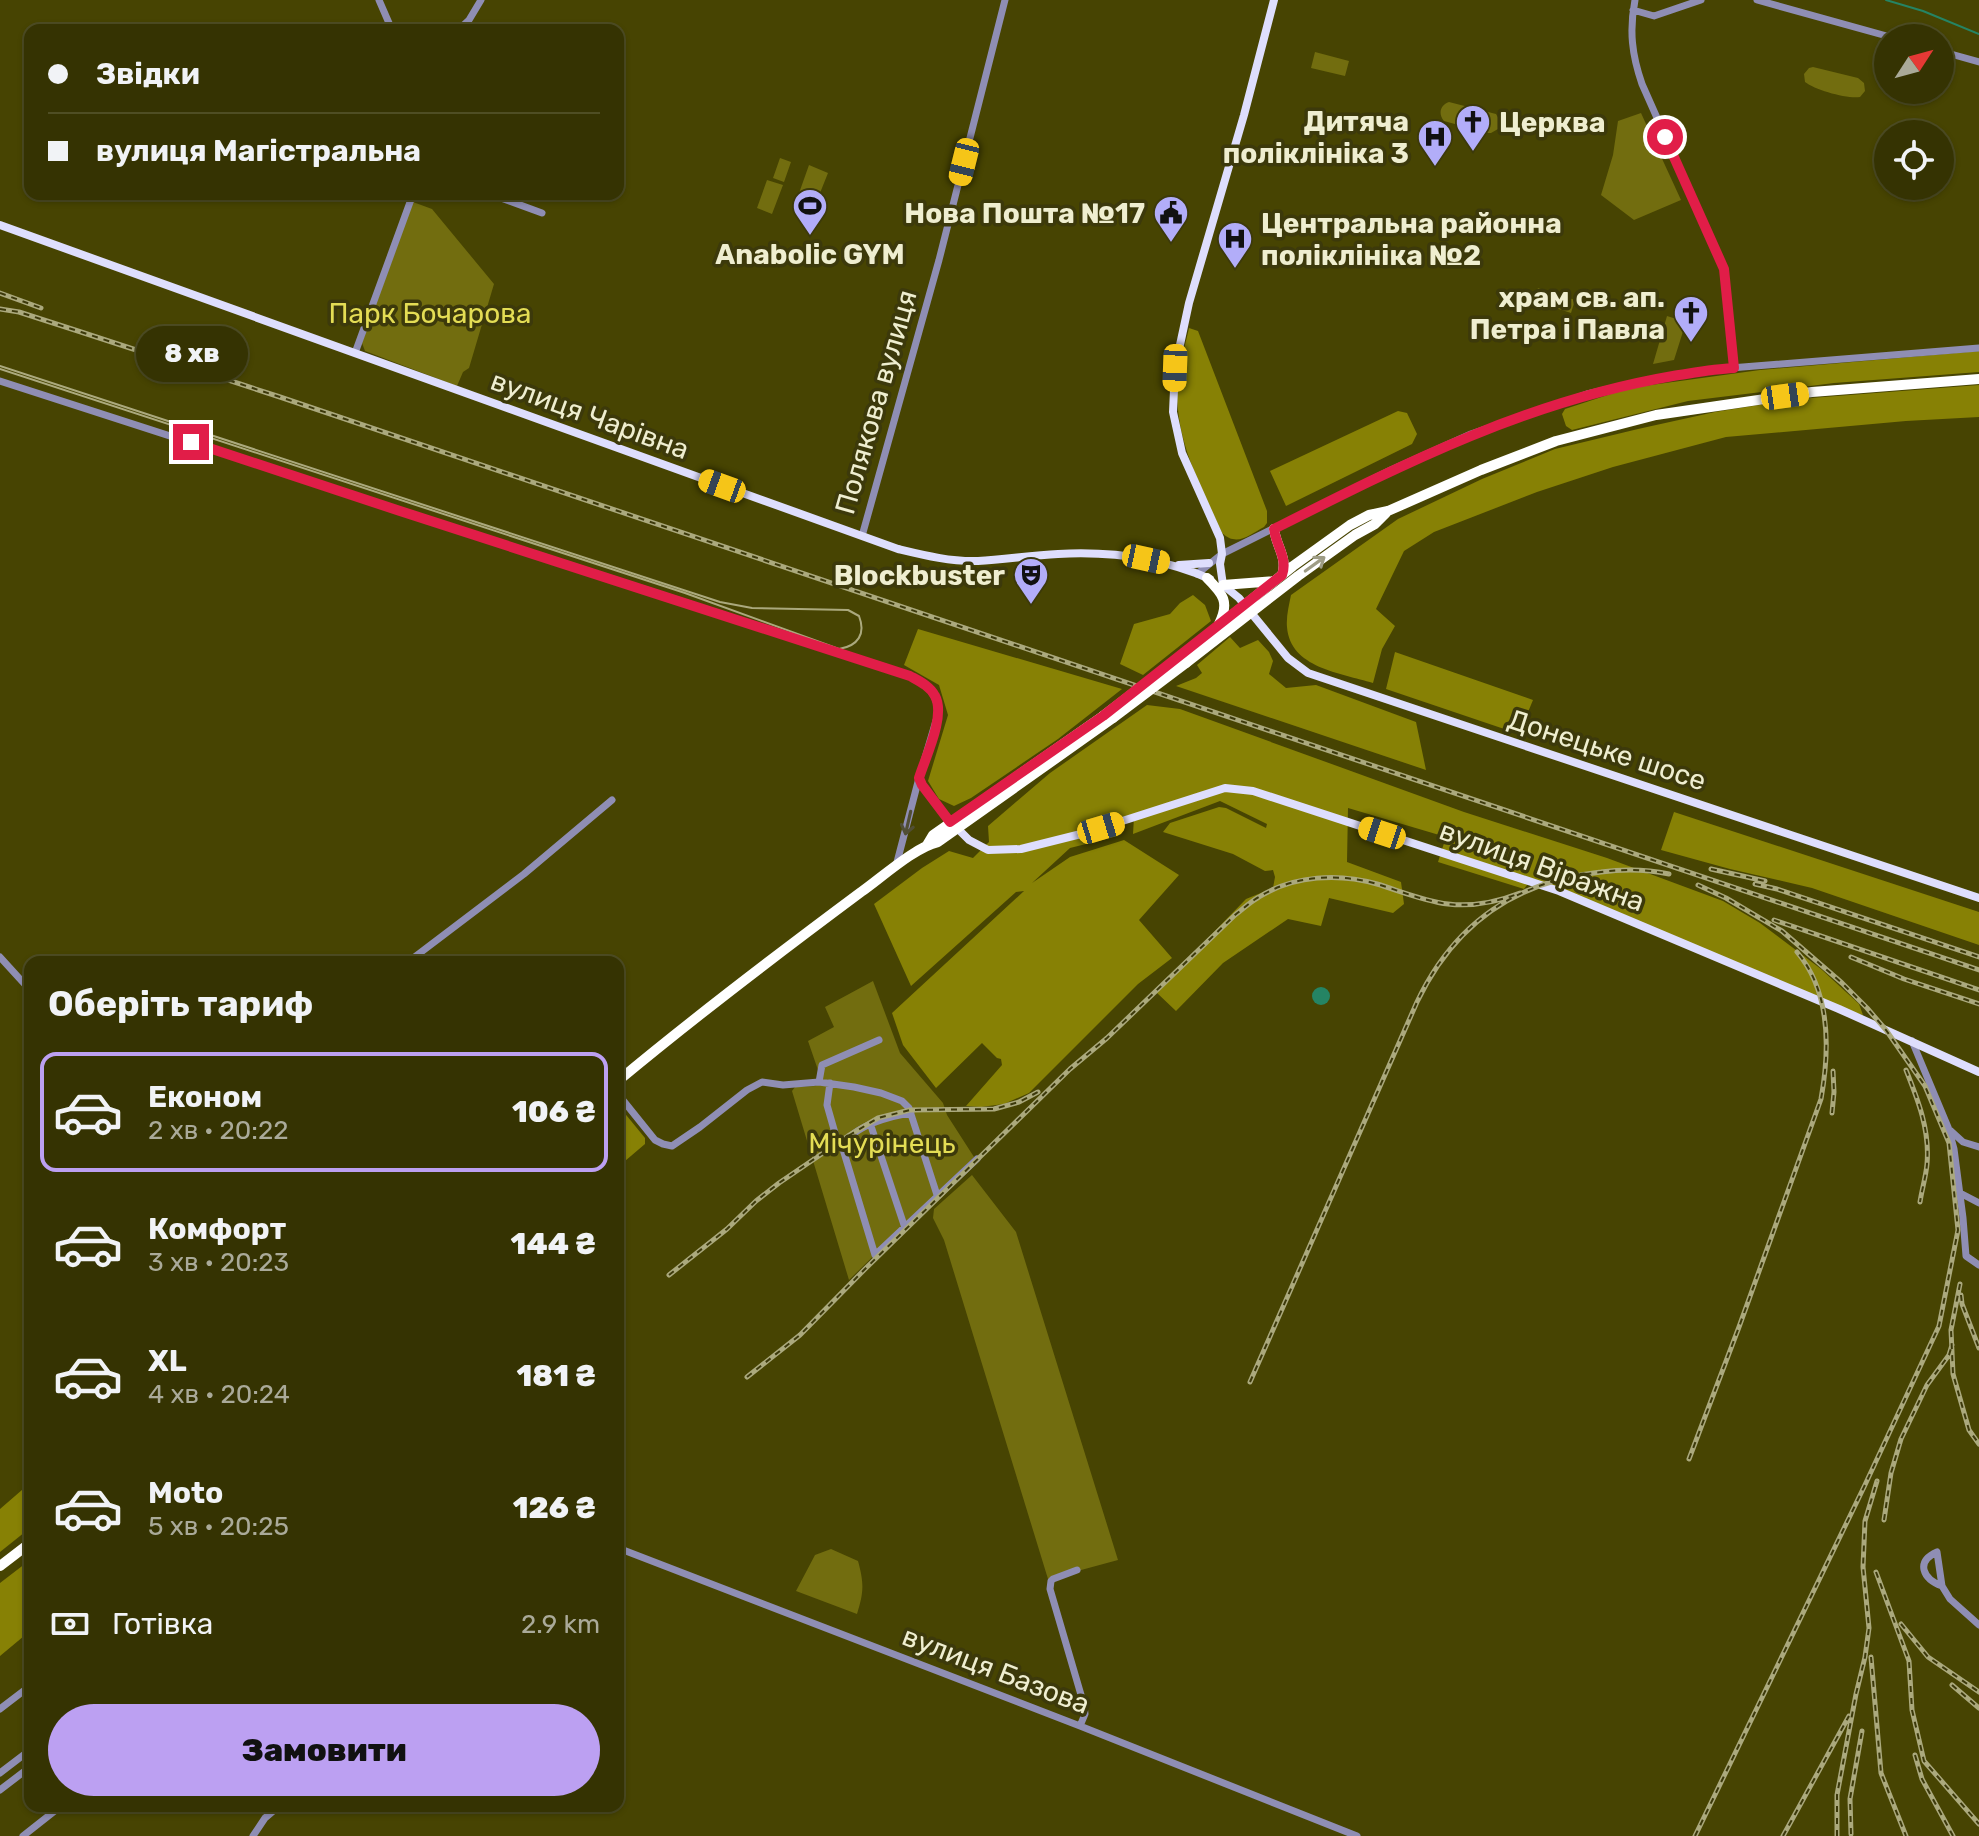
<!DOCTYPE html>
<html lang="uk">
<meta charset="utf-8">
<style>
:root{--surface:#353302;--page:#3d3b0c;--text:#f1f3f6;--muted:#aa9;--line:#4f4e24;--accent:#bca0f2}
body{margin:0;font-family:Rubik,sans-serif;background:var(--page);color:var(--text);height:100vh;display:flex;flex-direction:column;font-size:30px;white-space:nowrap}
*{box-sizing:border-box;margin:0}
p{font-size:26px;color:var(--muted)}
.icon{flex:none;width:44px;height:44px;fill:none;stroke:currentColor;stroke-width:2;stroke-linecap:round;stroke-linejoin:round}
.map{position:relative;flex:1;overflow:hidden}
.panel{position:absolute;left:24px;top:956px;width:600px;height:856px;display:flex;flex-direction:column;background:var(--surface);border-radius:16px;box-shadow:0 2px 6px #0004,0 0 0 2px var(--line)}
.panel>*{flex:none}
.banner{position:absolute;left:24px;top:24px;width:600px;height:176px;border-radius:16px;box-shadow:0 2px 6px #0004,0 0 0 2px var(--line);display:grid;align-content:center;height:176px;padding:0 24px;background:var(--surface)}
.needle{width:52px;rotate:54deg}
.controls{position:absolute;left:1874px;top:24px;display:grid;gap:16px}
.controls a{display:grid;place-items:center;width:80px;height:80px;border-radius:50%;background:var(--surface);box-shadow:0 2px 6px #0004,0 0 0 2px var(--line);font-size:40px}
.end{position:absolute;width:36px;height:36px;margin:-18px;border:10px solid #e11d48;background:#fff;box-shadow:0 0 0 4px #fff}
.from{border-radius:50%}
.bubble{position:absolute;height:56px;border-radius:28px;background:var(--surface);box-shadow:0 2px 6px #0004,0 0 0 2px var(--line);font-size:26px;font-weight:800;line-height:56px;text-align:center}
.car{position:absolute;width:24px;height:48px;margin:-24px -12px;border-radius:10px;box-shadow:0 0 6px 2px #0007;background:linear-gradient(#f5c518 24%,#345 0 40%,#f5c518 0 76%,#345 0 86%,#f5c518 0)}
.banner b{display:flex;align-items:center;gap:28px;height:76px;font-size:30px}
.banner b+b{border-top:2px solid var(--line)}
.banner i{width:20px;height:20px;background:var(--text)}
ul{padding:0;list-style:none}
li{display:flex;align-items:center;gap:24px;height:120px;margin:0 16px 12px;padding:0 8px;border:4px solid transparent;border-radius:16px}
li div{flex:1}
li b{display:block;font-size:30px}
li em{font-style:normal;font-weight:800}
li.selected{border-color:var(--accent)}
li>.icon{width:72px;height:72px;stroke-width:1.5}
h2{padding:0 24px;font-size:36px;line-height:96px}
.pay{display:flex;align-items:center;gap:20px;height:88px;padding:0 24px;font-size:30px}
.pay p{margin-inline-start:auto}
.action{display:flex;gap:16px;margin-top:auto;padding:16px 24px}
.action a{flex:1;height:92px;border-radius:48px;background:var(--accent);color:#111;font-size:32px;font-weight:800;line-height:92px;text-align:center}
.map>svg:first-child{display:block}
.green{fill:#726d0f}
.forest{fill:#878105}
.water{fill:#258464}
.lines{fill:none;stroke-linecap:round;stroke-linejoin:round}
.stream{stroke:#258464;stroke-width:2}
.minor{stroke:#8f8eb4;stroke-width:7}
.major{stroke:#dedefd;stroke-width:8}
.highway{stroke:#fff;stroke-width:10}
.tram{stroke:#aba97d;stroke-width:2}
.rail-casing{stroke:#aba97d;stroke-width:5}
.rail{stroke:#3c390b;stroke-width:2;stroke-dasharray:6;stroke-linecap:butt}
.highway-bridge{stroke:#fff;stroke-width:10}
.oneway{stroke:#9e9c85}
.oneway2{stroke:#514e35}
.route{stroke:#e11d48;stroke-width:10}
.labels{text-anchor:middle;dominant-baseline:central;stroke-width:7;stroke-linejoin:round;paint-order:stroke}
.poi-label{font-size:28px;font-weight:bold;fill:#efeed0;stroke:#3c390b;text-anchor:end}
.park-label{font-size:28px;fill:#e4dd54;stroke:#3c390b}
.street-label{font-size:28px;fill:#efeed0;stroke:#3c390b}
</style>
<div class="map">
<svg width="1979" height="1836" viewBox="0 0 1979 1836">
<rect width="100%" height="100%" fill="#474402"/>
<!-- green -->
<path class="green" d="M1315 52 1349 61 1345 76 1311 68Z
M1813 67 1858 78 1864 83 1865 91 1860 97C1847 99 1815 90 1805 82L1804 74 1809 68Z
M1449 102 1496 114 1500 121 1498 129 1491 133H1487L1444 121C1438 114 1440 105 1449 102Z
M1641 113 1681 200 1634 220 1601 195 1613 155 1618 121Z
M780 158 791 162 784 182 773 178Z
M809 165 828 173 816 203 798 196Z
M767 180 783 185 772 214 757 208Z
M413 202 432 209 494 284 469 368 463 372 457 386 365 351 362 343Z
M1538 288 1575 300 1571 313 1534 301Z
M1667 316 1686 322 1674 360 1653 364Z
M873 981 900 1053 943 1103 947 1115 974 1157 849 1280 792 1091 795 1087 816 1086 818 1070 808 1041 834 1027 825 1007Z
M972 1175 1016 1232 1118 1560 1048 1579 944 1240 933 1218 934 1209Z
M831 1549 858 1561C864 1583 864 1592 857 1614L796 1591 815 1555Z"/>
<!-- forest -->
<path class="forest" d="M1189 328 1198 331 1267 511V523L1264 527C1249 535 1237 547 1222 533 1198 480 1170 432 1179 371 1181 357 1186 343 1189 328Z
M1979 351V372L1834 383 1688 401 1572 430 1566 426 1562 414 1565 409 1629 388 1760 370Z
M1979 385V417L1906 421 1726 437 1613 467 1537 492 1434 532 1404 551 1376 609 1395 626 1382 649 1373 683C1341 673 1290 668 1287 627 1286 617 1289 605 1291 595L1398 519 1482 479 1555 449 1638 429 1715 412 1798 399Z
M1398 411 1407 413 1417 434 1412 444 1286 506 1270 471Z
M1193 595 1205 605 1211 621 1143 675 1120 664 1134 624 1170 614 1180 603Z
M918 629 1122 689 1058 739 971 798 954 806 939 799 928 781 948 715 939 685 904 665Z
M1230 637 1240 648 1258 640 1269 652 1273 661 1269 674 1286 688 1316 685 1416 722 1426 770 1176 686 1196 678 1202 673 1197 665Z
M1395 652 1533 700 1519 734 1386 689Z
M1147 705 1180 709 1464 812 1607 858 1723 901 1760 923 1821 969 1859 1004 1863 1015 1839 1009 1530 881 1524 889 1438 862 1446 837 1348 808 1347 862 1401 882 1404 904 1393 913 1329 898 1321 926 1288 919 1223 963 1176 1011 1156 992 1246 899 1273 888 1275 877 1273 870 1265 871 1233 854 1163 832 1170 823 1219 807 1226 808 1266 828 1267 824 1220 801 1133 834 1134 817 1120 821 1118 836 1070 848 1032 883 1070 857 1124 840 1179 875 1139 920 1172 958 1138 984 1029 1093 1004 1104 981 1107 966 1106 1002 1065 1001 1059 997 1058 982 1043 936 1088 903 1045 892 1013 1024 891 1016 892 911 986 874 904 922 868 949 851 973 858 989 842 988 826 1050 773Z
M1674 812 1979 912V945L1812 888 1730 869 1661 850Z
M618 1105 645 1138V1144L618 1167Z
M30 1483V1528L0 1552V1509Z
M30 1560V1631L0 1656V1583Z"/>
<!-- water -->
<path class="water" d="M1312 996a9 9 0 1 1 18 0a9 9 0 1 1-18 0Z"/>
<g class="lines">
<!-- stream -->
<path class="stream" d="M1886 0 1923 11 1979 34"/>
<!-- minor -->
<path class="minor" d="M379 0 392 30
M1635 0C1629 31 1632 55 1642 84L1724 269 1734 368
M1757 0 1894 38
M1633 10 1654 16 1701 0
M458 30 469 20 481 0
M1940 51 1979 62
M490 194 542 213
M355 353 413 194
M0 381 885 667C909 676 939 683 938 714L919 778 896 866
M862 536 939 260 1005 0
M1197 574 1222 554 1391 470 1471 434 1587 394 1644 381 1718 369 1979 348
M919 778 922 785 950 822
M0 957 30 990
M408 962 524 874 612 800
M1912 1041 1948 1127 1954 1149 1963 1218 1966 1256 1979 1265
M819 1082 822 1065 879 1040
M830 1083 827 1105 837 1140
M618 1094 655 1140 663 1144 672 1146 700 1127 747 1090 762 1082 783 1085 819 1082 854 1087 881 1093 902 1101 909 1108 937 1195
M911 1113C889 1116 854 1126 842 1146L875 1255 977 1159
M871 1126 905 1228
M1951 1131 1963 1142 1979 1147
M1960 1193 1979 1203
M618 1548 1080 1726 1357 1836
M1077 1570 1053 1579 1051 1581 1050 1589 1084 1705 1085 1714 1080 1726
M1942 1586C1923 1579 1915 1562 1937 1552L1942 1586 1950 1599 1979 1625
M0 1709 30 1686
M0 1773 30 1750
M0 1790 30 1767
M23 1836 61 1806
M253 1836 265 1818 279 1806"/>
<!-- major -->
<path class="major" d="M0 225 898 549C923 555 951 562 978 561 1004 560 1031 555 1058 554 1111 551 1162 558 1210 579
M1179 565 1209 563
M1223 585 1239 598 1288 658 1308 673 1979 898
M1223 585 1220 564 1222 554 1220 538 1182 453 1173 412 1175 368 1189 303 1244 115 1274 0
M954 825 969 840 988 850 1021 849 1085 833 1225 788 1253 791 1559 891 1839 1009 1979 1072"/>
<!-- highway -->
<path class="highway" d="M1274 529C1276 546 1288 558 1282 575
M1207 578C1223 594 1230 602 1219 624
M1223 585 1274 581
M1179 658 1293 566 1350 525 1369 515 1388 511 1481 470 1556 441 1656 415 1731 404 1812 392 1979 379
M1186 663 1298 576 1355 535 1375 524 1386 513
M927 845 933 835 1103 716
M618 1081C697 1015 779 953 861 892 881 878 915 847 938 842L1113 718
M0 1566 30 1543"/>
<!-- tram -->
<path class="tram" d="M0 366 720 602 752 608 848 610 859 616C866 634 858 646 839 649L685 593 0 369"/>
<defs>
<path id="rail" d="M0 293 41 308
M0 309 19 312 81 332 280 397 1979 970
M1711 869 1765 881
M1755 884 1777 889 1979 957
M1774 920 1979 990
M1851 957 1904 979 1979 1004
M1906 1070C1918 1100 1930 1130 1927 1164 1926 1176 1922 1189 1920 1202
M1832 1113 1834 1092 1833 1071
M669 1275 727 1229 756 1201 779 1183 848 1136 878 1118 910 1110 994 1109 1019 1102 1038 1092
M1960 1284 1951 1330 1953 1374 1969 1430 1979 1444
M1961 1295 1962 1304 1979 1348
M747 1377 800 1335 865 1269 1070 1069 1107 1038 1235 915C1243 909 1250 902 1259 897 1294 875 1339 873 1377 884 1400 891 1424 901 1448 904 1473 907 1497 902 1520 893
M1250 1382 1417 1002C1454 924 1515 881 1601 872 1624 869 1645 869 1669 874
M1689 1459 1739 1327 1821 1099C1830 1049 1831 992 1797 952
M1884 1520 1891 1473 1901 1439 1927 1385 1949 1355 1952 1345
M1876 1572 1909 1661 1912 1710 1924 1761 1979 1824
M1901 1624 1928 1657 1979 1692
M1871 1657 1881 1773 1906 1836
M1952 1685 1979 1708
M1915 1755 1922 1779 1953 1836
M1851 1834 1850 1799 1862 1731
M1695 1836 1864 1487 1939 1326 1958 1230 1949 1143 1925 1086 1886 1030 1867 1008 1842 983 1782 931 1726 898 1698 885
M1783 1836 1849 1716
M1837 1836V1795L1856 1694 1865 1657 1869 1628 1863 1567 1865 1521 1877 1481"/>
</defs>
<!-- rail casing -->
<use href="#rail" class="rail-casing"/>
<!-- rail -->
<use href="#rail" class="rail"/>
<!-- highway-bridge -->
<path class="highway-bridge" d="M1103 716 1179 658
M1113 718 1186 663"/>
</g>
<!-- one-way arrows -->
<defs><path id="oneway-shaft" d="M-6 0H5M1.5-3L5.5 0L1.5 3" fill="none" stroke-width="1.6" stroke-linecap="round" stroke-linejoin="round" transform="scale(2)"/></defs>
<use class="oneway" href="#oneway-shaft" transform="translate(1315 564) rotate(-36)"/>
<use class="oneway2" href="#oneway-shaft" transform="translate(908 823) rotate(103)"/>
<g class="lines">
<!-- route -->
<path class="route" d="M191 442 400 511 910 676C919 681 930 686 935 696 946 716 925 758 919 778L922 785 950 822 1103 716 1282 575C1288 558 1276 546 1274 529 1405 463 1527 401 1673 376 1693 373 1713 369 1734 368L1724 269 1665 137"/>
</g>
<!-- icons -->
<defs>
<symbol id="church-pin" viewBox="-11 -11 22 30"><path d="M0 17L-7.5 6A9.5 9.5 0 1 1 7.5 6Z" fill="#b2adf9" stroke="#3c390b"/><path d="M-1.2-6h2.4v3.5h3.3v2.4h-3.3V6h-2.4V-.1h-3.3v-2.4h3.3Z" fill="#111"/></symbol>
<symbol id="hospital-pin" viewBox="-11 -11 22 30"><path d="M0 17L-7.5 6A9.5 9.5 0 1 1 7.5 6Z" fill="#b2adf9" stroke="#3c390b"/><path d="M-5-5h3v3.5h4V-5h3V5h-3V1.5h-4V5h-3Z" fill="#111"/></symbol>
<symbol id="stadium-pin" viewBox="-11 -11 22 30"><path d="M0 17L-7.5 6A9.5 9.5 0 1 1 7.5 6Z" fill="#b2adf9" stroke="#3c390b"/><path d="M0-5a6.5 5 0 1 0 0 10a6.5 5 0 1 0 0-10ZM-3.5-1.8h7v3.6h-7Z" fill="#111"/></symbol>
<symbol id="civic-pin" viewBox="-11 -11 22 30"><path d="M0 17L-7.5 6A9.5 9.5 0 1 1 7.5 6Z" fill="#b2adf9" stroke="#3c390b"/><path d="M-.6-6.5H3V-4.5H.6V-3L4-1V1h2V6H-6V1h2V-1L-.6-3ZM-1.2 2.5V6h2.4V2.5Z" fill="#111"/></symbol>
<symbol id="theatre-pin" viewBox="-11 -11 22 30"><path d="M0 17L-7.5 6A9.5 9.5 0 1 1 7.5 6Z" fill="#b2adf9" stroke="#3c390b"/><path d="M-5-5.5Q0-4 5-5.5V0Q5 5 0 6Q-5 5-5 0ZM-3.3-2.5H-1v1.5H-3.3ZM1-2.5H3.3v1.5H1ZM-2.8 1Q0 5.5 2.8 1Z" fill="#111"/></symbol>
</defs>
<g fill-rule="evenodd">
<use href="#church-pin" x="1453" y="102" width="40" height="54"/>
<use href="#hospital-pin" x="1415" y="117" width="40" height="54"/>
<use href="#stadium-pin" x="790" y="186" width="40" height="54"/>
<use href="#civic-pin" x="1151" y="193" width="40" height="54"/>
<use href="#hospital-pin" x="1215" y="219" width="40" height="54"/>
<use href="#church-pin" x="1671" y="293" width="40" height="54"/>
<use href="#theatre-pin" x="1011" y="555" width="40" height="54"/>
</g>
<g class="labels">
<!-- poi labels -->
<g class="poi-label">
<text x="1409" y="121">Дитяча<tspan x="1409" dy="32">поліклініка 3</tspan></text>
<text x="1499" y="122" text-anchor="start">Церква</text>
<text x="1145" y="213">Нова Пошта №17</text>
<text x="1261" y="223" text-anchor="start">Центральна районна<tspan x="1261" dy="32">поліклініка №2</tspan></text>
<text x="810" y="254" text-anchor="middle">Anabolic GYM</text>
<text x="1665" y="297">храм св. ап.<tspan x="1665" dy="32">Петра і Павла</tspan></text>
<text x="1005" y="575">Blockbuster</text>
</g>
<!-- park labels -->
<g class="park-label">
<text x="430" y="313">Парк Бочарова</text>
<text x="882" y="1143">Мічурінець</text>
</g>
<!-- street labels -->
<g class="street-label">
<text transform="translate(876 402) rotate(-74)">Полякова вулиця</text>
<text transform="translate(590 415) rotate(20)">вулиця Чарівна</text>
<text transform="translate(1607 750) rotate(18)">Донецьке шосе</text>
<text transform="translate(1542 866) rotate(20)">вулиця Віражна</text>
<text transform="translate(996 1670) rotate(21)">вулиця Базова</text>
</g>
</g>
</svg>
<div class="controls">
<a><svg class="needle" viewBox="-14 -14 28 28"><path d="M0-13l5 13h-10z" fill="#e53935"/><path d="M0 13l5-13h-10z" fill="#aa9"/></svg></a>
<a><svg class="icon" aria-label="locate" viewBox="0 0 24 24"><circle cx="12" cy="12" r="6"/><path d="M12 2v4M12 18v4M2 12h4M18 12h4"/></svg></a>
</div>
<i class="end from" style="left:1665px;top:137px"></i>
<i class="end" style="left:191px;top:442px"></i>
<div class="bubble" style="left:136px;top:326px;width:112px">8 хв</div>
<i class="car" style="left:964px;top:162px;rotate:194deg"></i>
<i class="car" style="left:1175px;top:368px;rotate:182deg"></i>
<i class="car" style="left:1785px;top:396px;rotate:82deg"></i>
<i class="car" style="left:722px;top:486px;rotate:290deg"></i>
<i class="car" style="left:1146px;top:559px;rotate:102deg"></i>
<i class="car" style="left:1101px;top:828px;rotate:73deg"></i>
<i class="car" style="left:1382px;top:833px;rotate:288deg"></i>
<div class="banner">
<b><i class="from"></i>Звідки</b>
<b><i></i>вулиця Магістральна</b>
</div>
<section class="panel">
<h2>Оберіть тариф</h2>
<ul>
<li class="selected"><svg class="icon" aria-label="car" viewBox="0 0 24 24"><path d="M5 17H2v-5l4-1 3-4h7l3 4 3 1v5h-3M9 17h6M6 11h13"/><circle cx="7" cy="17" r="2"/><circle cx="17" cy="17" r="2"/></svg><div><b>Економ</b><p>2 хв · 20:22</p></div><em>106 ₴</em></li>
<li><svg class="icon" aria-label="car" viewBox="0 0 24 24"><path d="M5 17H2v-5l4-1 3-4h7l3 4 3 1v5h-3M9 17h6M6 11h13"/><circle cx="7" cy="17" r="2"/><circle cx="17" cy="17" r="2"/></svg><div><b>Комфорт</b><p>3 хв · 20:23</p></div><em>144 ₴</em></li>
<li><svg class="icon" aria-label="car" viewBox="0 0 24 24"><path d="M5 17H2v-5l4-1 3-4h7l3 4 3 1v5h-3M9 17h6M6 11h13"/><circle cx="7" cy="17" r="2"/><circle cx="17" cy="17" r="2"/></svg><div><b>XL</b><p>4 хв · 20:24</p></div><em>181 ₴</em></li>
<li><svg class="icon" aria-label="car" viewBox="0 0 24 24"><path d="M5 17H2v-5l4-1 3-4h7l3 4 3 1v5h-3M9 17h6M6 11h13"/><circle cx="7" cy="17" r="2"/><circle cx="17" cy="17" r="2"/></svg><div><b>Moto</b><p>5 хв · 20:25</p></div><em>126 ₴</em></li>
</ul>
<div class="pay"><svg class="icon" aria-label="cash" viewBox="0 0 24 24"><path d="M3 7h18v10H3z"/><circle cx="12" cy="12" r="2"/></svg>Готівка<p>2.9 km</p></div>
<div class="action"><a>Замовити</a></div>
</section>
</div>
